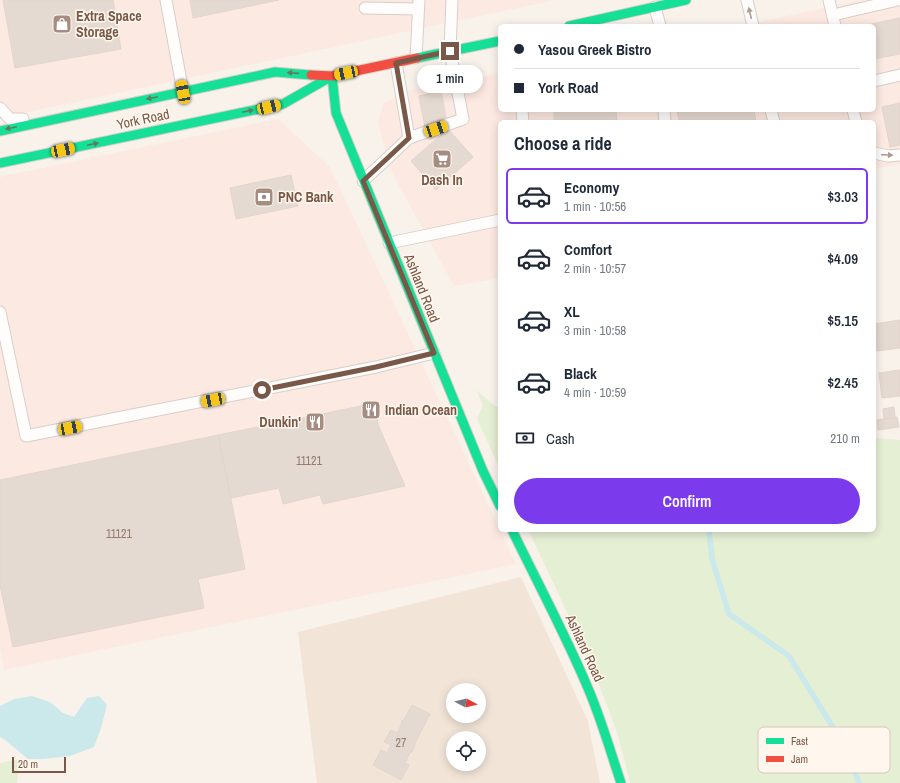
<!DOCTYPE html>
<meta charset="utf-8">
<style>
:root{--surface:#fff;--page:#f6f6f7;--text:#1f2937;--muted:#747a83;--line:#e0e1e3;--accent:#7c3aed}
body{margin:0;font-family:"Archivo Narrow",sans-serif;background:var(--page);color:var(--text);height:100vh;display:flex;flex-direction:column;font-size:15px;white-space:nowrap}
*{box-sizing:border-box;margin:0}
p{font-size:13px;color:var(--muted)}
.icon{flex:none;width:22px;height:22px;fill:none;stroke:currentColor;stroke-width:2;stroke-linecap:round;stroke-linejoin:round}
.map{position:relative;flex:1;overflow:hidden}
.side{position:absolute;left:498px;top:120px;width:378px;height:412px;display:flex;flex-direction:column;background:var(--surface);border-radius:6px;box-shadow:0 2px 10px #0003}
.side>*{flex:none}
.guide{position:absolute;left:498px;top:24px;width:378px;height:88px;border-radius:6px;box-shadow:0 2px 10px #0003;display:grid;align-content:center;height:88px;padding:0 16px;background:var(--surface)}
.needle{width:26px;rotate:97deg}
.fabs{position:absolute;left:446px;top:683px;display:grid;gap:8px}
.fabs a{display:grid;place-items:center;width:40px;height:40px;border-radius:50%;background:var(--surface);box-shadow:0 2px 10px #0003;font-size:20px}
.scale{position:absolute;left:12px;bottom:10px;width:54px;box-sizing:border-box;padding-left:4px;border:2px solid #795848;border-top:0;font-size:11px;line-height:14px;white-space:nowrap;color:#795848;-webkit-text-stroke:3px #fff7ed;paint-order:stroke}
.end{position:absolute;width:18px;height:18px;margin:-9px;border:5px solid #795848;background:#fff;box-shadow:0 0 0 2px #fff}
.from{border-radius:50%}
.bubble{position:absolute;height:28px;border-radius:14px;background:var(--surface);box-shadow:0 2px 10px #0003;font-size:13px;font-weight:600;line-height:28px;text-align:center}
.car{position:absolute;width:12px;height:24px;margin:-12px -6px;border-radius:5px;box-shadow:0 0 3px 1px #0007;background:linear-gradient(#f5c518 24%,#345 0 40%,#f5c518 0 76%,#345 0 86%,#f5c518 0)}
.guide b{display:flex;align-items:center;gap:14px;height:38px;font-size:15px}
.guide b+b{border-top:1px solid var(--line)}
.guide i{width:10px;height:10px;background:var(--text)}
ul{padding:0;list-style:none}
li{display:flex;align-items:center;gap:12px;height:56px;margin:0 8px 6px;padding:0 8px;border:2px solid transparent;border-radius:6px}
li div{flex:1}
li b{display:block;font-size:15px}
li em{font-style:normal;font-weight:600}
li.current{border-color:var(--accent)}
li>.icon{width:36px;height:36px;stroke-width:1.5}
h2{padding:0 16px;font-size:18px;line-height:48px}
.pay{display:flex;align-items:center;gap:10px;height:44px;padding:0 16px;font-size:15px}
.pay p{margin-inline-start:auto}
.button{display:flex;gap:8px;margin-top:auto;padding:8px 16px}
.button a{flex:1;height:46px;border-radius:24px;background:var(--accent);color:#fff;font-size:16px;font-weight:600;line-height:46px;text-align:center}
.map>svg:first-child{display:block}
.residential{fill:#f2e5d8;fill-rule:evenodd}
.commercial{fill:#fce9e1}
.green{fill:#e5efd4}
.water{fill:#cbe8ea}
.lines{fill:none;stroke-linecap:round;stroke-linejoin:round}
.stream{stroke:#cbe8ea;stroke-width:5.5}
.building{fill:#e5dad2;stroke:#e1d5cd}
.lane-casing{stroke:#d7cec8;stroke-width:13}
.fast-casing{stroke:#d8cec7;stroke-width:11}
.jam-casing{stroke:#d8cec7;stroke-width:11}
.lane{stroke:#fefdfc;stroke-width:11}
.fast{stroke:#16e098;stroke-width:9}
.jam{stroke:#f24e42;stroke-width:9}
.oneway{fill:#ae9a90}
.oneway2{fill:#607a5c}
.route{stroke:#795848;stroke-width:5}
.labels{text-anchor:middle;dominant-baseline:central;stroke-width:3;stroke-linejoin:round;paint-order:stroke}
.number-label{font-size:12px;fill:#967a6d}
.poi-label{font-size:14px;font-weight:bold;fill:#795848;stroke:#fff7ed;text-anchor:start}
.street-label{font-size:14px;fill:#795848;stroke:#fff7ed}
.key{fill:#fff7ed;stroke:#d7c7bc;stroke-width:1}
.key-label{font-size:11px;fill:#795848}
</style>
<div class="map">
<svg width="900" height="783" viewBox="0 0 900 783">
<rect width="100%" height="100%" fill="#f8f2eb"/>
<!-- residential -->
<path class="residential" d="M521 577 588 721 600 783H317L298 632ZM453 690H479V716H453ZM453 738H479V764H453Z"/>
<!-- commercial -->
<path class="commercial" d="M0 0H555L0 118Z
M860 0H900V164L874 169V122H500V278L454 286 390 169 378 121 384 103 408 91 500 73V110H874V26H741Z
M278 119 330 167 516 564 4 670 0 648V177Z"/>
<!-- green -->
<path class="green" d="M476 390 495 406 500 407V469L477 419 483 405Z
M874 438 900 440V783H630C626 766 622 750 617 733 593 663 560 597 528 530H874Z
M20 759 17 783H0V763Z"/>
<!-- water -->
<path class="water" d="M32 696 50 702 63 713 74 717 87 698 99 696 107 705 101 728 94 747 70 756 44 759H28L5 740 0 737V706L14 699Z"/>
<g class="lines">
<!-- stream -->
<path class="stream" d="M709 530 712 559 729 614 789 656 842 742 859 783"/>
</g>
<!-- building -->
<path class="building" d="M3 0H113L121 49 15 68Z
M190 0H279L193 18Z
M900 18V54L874 59V26H862Z
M441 91 447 123 425 127 419 96Z
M900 103V145L890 147 882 107Z
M554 110H616L617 122H554Z
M677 110H754L756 122H679Z
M448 129 473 157 436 190 411 161Z
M291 175 298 206 236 219 230 188Z
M900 320V348L877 351 874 324Z
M900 370V396L882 398 879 373Z
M376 403 378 425 405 486 323 504 320 495 283 504 279 488 231 498 218 435Z
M894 407 895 417 884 419 883 409Z
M897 417 899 427 878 430 877 420Z
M218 435 245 569 198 579 204 608 13 647 0 585V480Z
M412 705 430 714 414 745H415L412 752H410L405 763 409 765 401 780 373 765 381 750 387 753 391 745 384 742 391 730 397 733 402 723 401 722 402 720 403 721Z"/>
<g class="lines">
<defs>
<path id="lane" d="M166 0 183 92
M747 0 753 26
M829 0 835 26
M655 7 660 26
M365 8 418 9
M833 15 898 0
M416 58 419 0
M874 81 900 75
M0 108 10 119H23
M522 110 523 122
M664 110 665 122
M771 110 774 122
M853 110 856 122
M409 138 463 119 450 51 452 0
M874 153 888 156 900 155
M363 181 409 138 396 63
M389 243 500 220
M0 312 26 436 376 367 434 353"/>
<path id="fast" d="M569 26 686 0
M417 58 500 41
M332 76 336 113 483 471 500 506
M0 131 275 72 311 75
M0 163 283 104 332 76
M512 530C538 584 567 637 590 693 602 722 611 753 621 783"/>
<path id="jam" d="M311 75 332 76 417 58"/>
</defs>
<!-- lane casing -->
<use href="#lane" class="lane-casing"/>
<!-- fast casing -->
<use href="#fast" class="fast-casing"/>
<!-- jam casing -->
<use href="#jam" class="jam-casing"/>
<!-- lane -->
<use href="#lane" class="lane"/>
<!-- fast -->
<use href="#fast" class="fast"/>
<!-- jam -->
<use href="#jam" class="jam"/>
</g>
<!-- one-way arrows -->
<defs><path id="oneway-solid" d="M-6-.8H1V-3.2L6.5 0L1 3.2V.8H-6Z"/></defs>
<g class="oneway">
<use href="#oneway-solid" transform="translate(750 13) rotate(-103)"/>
<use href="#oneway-solid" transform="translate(887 155) rotate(3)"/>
</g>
<g class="oneway2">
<use href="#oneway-solid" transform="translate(293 73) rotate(-176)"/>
<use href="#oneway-solid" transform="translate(152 98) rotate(168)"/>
<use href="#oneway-solid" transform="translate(248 111) rotate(-12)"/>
<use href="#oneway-solid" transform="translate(11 128) rotate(168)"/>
<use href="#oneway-solid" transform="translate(93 144) rotate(-12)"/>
</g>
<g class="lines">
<!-- route -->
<path class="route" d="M262 390 376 367 434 353 363 181 409 138 396 63 450 51"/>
</g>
<!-- icons -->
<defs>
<symbol id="shop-square" viewBox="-11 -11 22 22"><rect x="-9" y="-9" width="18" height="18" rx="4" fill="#a58e81" stroke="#fff7ed"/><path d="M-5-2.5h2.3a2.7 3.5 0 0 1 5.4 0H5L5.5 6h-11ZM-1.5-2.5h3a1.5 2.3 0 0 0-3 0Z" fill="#fff"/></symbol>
<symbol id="supermarket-square" viewBox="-11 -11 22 22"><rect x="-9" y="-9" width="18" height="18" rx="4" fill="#a58e81" stroke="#fff7ed"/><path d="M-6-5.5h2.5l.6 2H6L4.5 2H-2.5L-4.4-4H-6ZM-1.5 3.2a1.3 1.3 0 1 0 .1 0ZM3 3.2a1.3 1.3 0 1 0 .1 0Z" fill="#fff"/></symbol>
<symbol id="bank-square" viewBox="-11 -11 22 22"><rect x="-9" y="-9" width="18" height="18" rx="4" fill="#a58e81" stroke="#fff7ed"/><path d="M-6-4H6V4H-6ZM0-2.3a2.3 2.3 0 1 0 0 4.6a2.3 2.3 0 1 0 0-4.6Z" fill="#fff"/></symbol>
<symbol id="restaurant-square" viewBox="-11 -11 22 22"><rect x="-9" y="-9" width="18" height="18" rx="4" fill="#a58e81" stroke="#fff7ed"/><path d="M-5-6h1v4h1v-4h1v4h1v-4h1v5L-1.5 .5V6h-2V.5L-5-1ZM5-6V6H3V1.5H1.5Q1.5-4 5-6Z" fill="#fff"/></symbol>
</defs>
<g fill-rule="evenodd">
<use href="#shop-square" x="51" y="13" width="22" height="22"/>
<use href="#supermarket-square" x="431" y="148" width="22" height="22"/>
<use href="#bank-square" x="253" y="186" width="22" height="22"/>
<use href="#restaurant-square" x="360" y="399" width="22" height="22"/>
<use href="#restaurant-square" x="304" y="411" width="22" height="22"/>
</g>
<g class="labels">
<!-- number labels -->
<g class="number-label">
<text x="309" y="461">11121</text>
<text x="119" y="534">11121</text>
<text x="401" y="743">27</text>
</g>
<!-- poi labels -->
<g class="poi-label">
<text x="76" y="16">Extra Space<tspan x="76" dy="16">Storage</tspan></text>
<text x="442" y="180" text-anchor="middle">Dash In</text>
<text x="278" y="197">PNC Bank</text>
<text x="385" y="410">Indian Ocean</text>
<text x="301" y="422" text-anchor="end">Dunkin'</text>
</g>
<!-- street labels -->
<g class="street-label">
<text transform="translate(143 119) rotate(-12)">York Road</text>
<text transform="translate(422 288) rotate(68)">Ashland Road</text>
<text transform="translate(585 648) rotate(65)">Ashland Road</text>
</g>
</g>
<!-- legend -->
<rect x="758" y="727" width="132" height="46" rx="6" class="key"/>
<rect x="766" y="738" width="18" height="6" fill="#16e098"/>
<rect x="766" y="756" width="18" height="6" fill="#f24e42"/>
<g class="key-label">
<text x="791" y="745">Fast</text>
<text x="791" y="763">Jam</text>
</g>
</svg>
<div class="fabs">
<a><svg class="needle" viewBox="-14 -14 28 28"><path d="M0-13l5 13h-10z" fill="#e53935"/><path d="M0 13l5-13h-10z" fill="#747a83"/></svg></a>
<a><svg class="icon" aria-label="locate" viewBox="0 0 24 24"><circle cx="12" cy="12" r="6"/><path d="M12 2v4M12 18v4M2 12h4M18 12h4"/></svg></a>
</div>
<div class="scale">20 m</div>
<i class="end from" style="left:262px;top:390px"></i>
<i class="end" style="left:450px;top:51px"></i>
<div class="bubble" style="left:417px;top:65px;width:66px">1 min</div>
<i class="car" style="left:346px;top:73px;rotate:258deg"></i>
<i class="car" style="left:183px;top:92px;rotate:349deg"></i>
<i class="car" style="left:269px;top:107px;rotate:77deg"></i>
<i class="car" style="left:436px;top:129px;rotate:71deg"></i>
<i class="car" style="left:63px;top:150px;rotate:78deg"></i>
<i class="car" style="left:213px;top:400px;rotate:259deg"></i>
<i class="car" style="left:70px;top:428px;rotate:79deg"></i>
<div class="guide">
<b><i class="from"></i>Yasou Greek Bistro</b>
<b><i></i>York Road</b>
</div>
<section class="side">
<h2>Choose a ride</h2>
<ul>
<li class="current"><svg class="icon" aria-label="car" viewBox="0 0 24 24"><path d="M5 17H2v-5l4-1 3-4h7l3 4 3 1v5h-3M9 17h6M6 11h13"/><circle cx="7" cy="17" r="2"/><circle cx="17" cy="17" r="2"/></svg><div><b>Economy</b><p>1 min · 10:56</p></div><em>$3.03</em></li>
<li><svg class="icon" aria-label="car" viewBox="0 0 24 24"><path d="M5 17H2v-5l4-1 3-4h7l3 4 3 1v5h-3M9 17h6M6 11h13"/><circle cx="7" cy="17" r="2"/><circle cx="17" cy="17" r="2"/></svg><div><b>Comfort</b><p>2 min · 10:57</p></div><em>$4.09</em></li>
<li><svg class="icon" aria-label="car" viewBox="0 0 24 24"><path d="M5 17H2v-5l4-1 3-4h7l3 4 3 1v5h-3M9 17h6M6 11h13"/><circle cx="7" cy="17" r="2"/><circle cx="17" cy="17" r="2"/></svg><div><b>XL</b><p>3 min · 10:58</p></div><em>$5.15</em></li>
<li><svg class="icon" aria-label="car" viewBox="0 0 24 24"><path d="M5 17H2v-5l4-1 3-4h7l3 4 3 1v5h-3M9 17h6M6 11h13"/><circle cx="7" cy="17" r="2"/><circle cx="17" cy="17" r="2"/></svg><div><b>Black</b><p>4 min · 10:59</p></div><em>$2.45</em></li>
</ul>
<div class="pay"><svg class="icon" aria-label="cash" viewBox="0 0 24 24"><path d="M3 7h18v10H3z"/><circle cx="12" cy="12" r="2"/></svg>Cash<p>210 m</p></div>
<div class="button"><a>Confirm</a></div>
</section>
</div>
